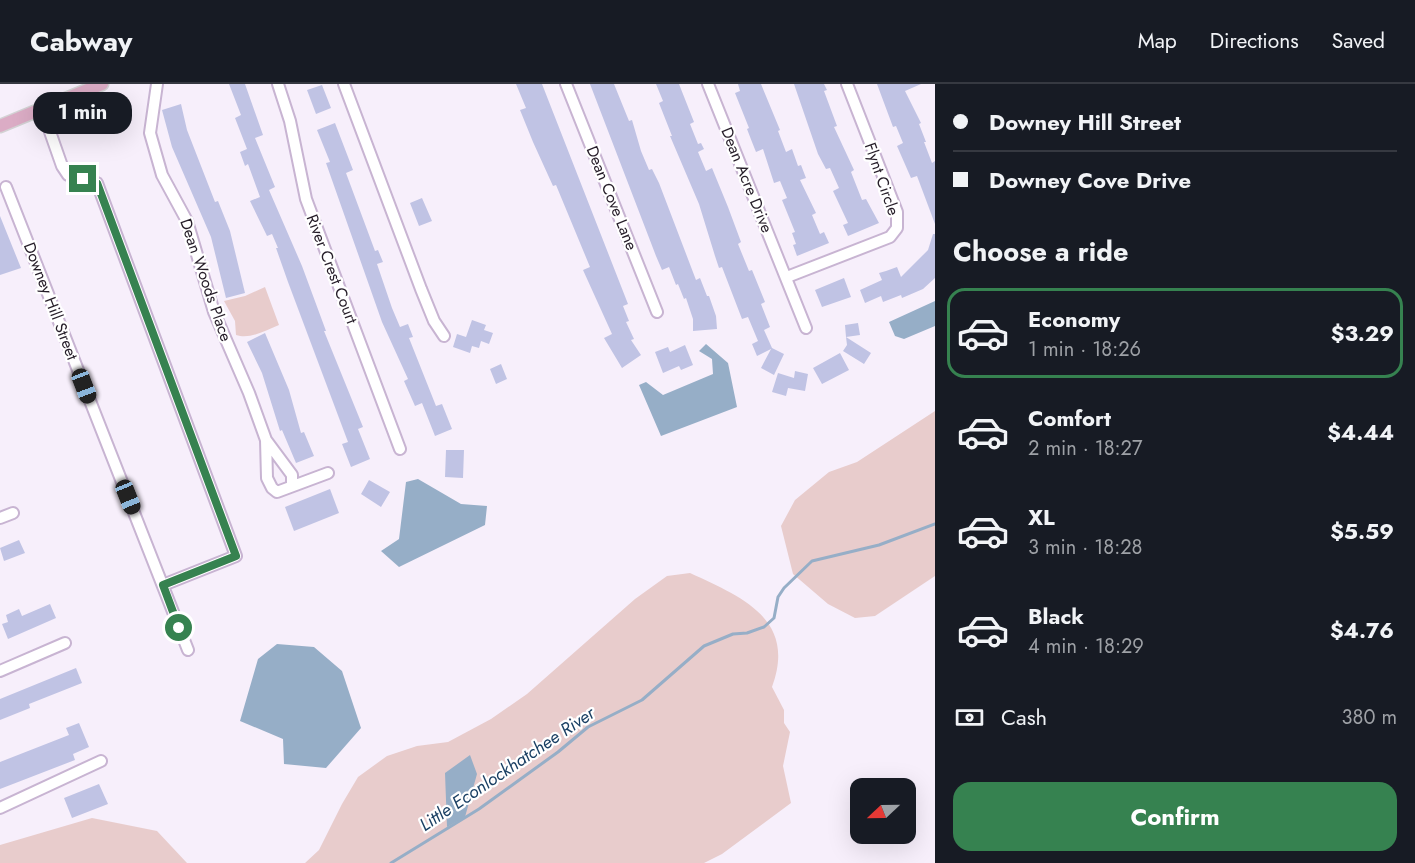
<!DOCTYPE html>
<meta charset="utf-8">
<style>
:root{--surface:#171b24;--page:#20242c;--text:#f1f3f6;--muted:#9ea1a6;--line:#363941;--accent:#368250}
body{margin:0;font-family:Jost,sans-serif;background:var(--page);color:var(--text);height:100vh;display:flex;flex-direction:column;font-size:22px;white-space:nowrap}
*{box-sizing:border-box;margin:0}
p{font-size:20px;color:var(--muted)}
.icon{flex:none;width:33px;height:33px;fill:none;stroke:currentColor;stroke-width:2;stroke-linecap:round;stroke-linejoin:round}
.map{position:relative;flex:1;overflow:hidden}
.panel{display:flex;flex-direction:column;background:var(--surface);width:480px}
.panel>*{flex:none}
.hud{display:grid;align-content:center;height:132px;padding:0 18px;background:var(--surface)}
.needle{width:39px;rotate:248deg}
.buttons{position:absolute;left:850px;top:694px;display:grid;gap:12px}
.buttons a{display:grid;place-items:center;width:66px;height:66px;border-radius:12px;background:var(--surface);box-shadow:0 6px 24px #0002;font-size:30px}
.end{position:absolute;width:27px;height:27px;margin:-14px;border:8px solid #368250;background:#fff;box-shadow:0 0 0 3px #fff}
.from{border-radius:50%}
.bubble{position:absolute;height:42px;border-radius:18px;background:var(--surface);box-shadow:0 6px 24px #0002;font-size:20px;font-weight:700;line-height:42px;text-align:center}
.car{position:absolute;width:18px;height:36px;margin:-18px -9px;border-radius:8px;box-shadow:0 0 4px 2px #0007;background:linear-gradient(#222 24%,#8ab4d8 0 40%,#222 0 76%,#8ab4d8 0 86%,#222 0)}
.hud b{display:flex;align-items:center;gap:21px;height:57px;font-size:22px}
.hud b+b{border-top:2px solid var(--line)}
.hud i{width:15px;height:15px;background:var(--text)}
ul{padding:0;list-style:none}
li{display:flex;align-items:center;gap:18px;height:90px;margin:0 12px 9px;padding:0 6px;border:3px solid transparent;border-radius:18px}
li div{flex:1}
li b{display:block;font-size:22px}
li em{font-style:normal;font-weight:700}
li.selected{border-color:var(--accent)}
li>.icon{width:54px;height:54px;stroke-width:1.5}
h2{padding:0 18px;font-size:27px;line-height:72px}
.pay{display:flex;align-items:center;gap:15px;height:66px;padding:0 18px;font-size:22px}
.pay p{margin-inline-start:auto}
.cta{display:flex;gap:12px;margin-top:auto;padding:12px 18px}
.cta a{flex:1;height:69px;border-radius:18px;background:var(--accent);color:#fff;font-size:24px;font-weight:700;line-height:69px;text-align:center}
header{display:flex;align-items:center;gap:36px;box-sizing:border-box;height:84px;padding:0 30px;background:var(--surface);border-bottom:2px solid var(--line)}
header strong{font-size:28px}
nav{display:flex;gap:33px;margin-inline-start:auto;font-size:21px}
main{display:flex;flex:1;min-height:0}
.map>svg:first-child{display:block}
.green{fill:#e8cccc}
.water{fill:#96aec7}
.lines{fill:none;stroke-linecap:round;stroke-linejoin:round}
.stream{stroke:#96aec7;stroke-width:3}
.building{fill:#c0c3e4}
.minor-casing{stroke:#c8b4d2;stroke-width:14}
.major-casing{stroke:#d3d2d4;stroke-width:15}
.minor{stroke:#fff;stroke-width:10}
.major{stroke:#dbacc5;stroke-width:12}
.route{stroke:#368250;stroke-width:8}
.labels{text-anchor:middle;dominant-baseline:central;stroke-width:4.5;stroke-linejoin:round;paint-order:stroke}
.street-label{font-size:16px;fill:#251d28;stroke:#fff}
.water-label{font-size:18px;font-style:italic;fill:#1b4064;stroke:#fff}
</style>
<header>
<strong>Cabway</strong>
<nav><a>Map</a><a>Directions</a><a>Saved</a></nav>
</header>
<main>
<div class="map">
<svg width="935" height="779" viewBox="0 0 935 779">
<rect width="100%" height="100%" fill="#f7effb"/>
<!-- green -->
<path class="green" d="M265 203 279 241C266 246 250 256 236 251L235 237 224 217 245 212Z
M935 327V492L875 532 855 534 828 520 793 490 781 442 795 416 829 388 857 378Z
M690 489C742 513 797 535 772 603L784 626V639L790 648 783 682 791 719 722 770 704 779H305L319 766 342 720 358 693 387 672 417 662 448 658 491 635 527 610 635 515 667 492Z
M92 734 157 747 187 779H0V761Z"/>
<!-- water -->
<path class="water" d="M935 217V242L904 255 895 252 889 238Z
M706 260 728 279 737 323 661 352 639 301 646 298 663 311 713 290 712 275 699 267Z
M418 395 461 420 487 422 485 441 399 483 381 467 399 455 406 398Z
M277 560 314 563 342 587 361 644 326 684 284 680 283 655 240 637 258 575Z
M470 671 477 690 465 733 447 743 445 689Z"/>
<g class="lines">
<!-- stream -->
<path class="stream" d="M391 779 479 725 558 668 588 643 642 616 704 562 733 550 747 549 764 543 774 534 778 513 784 504 812 477 879 461 935 440"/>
</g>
<!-- building -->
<path class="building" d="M229 0H245L263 51 255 54 275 103 269 106 302 182 326 247H324L363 343 358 345 370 375 351 383 342 360 348 358 288 198 276 164H278L272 150 267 152 250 117 260 113 248 80 245 82 240 68 247 65 235 34 241 31Z
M516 0H542L628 220 623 222 629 237 626 238 634 255 631 256 641 271 622 284 604 254 612 250 583 186 590 183 556 101 553 102 533 58 520 26 526 24Z
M590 0H614L629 37 632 36 641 67 649 86 652 85 659 99 696 196 700 194 707 212H709L716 232 717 245 693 247V235L686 214 684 215 678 200 676 201 669 183 662 186 656 172Z
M656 0H679L694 38 690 40 698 60 701 59 704 65 698 68 706 87 712 84 728 123 741 158 738 160 749 187 752 186 765 218 761 220 770 243 764 246 772 264 784 270 774 291 761 284 771 265 757 272 752 260 758 257 748 233 742 235 722 183 719 184 715 172 699 120 670 52H672L659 19 663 17Z
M738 0H761L780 46 778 47 786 68 792 65 798 82 801 81 806 94 800 96 816 129 812 131 820 150 824 148 829 159 797 172 793 161 796 160 792 149 795 148 782 116 787 114 780 97 774 99 763 65 756 68 752 58 747 45 749 44 735 9 740 7Z
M794 0H824L827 6 824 7 837 42 834 43 854 86 851 88 862 116 866 115 879 139 848 152 843 141 848 139 833 107 839 104 830 84 826 85 818 70Z
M877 0H921L905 7 921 39 919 40 926 58H924L932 79 935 77V140L917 92 911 94 897 62 903 59 896 42 893 43Z
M322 1 331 24 316 30 307 6Z
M181 20 187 46 215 118 218 117 230 147 245 209 226 214 211 153 172 63 162 26Z
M335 39 353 86 346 89 375 167 378 166 383 178 377 180 392 224 400 243 408 240 413 253 409 254 436 322 442 320 452 345 435 352 422 319 415 322 404 297 408 295 382 238 326 79 330 78 317 46Z
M422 114 432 137 419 142 410 119Z
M0 132 21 184 0 191Z
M933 150H935V194L923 205 902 214 901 211 883 218 881 212 865 219 860 206 882 196 879 189 886 187 897 183 901 193 928 166Z
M844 194 851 213 822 223 815 206Z
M472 236 486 241 484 246 493 249 489 260 481 257 479 264 472 262 470 269 453 263 457 250 466 253Z
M858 239 860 251 846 253 845 241Z
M265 249 289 306 301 349 304 348 314 372 296 379 282 346 280 347 262 289 247 258Z
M846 253 871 269 864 280 843 267 847 261Z
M685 261 693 281 681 286 679 282 663 289 655 268 668 263 670 268Z
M840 269 849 286 822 300 813 284Z
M501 280 507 295 496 300 490 285Z
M795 287 808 290 805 307 788 304 786 312 772 308 778 289 794 294Z
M446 366H464L463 394 445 393Z
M369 396 390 408 381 423 361 410Z
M330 405 339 429 294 447 285 423Z
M19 456 25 469 4 477 0 464Z
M50 520 56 534 8 555 2 540 8 538 6 531 19 525 22 532Z
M76 584 82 599 29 620 30 624 0 636V615Z
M79 639 89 663 73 670 75 676 0 705V678L69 651 66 644Z
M99 700 108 720 72 734 64 714Z"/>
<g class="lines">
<defs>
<path id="minor" d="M157 0 150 49 162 91 187 137 214 228 249 309 266 356 267 394 272 404 277 408 328 389
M278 0 290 37 306 115 400 365
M344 0 421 205 434 237 444 252
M566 0 657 228
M708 0 806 244
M42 25 62 82 68 91 97 99 236 472 163 501
M6 103 188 566
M787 193 890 153 897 144V128L847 0
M266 356 292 391V402
M0 434 13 429
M0 587 65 559
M0 724 101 677"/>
<path id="major" d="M0 42 102 0"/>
</defs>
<!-- minor casing -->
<use href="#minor" class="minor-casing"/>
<!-- major casing -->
<use href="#major" class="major-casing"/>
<!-- minor -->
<use href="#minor" class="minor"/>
<!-- major -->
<use href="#major" class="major"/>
</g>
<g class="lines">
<!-- route -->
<path class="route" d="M83 95 97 99 236 472 163 501 179 544"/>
</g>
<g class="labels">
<!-- street labels -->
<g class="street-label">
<text transform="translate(882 95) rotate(71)">Flynt Circle</text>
<text transform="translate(747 96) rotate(68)">Dean Acre Drive</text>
<text transform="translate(612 114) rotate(68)">Dean Cove Lane</text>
<text transform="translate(332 185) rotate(69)">River Crest Court</text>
<text transform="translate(206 196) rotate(71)">Dean Woods Place</text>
<text transform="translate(51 217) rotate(69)">Downey Hill Street</text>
</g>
<!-- water labels -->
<g class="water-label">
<text transform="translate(507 685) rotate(-34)">Little Econlockhatchee River</text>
</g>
</g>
</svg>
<div class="buttons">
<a><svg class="needle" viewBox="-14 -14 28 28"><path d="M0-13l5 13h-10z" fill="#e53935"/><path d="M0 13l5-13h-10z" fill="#9ea1a6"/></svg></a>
</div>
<i class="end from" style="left:179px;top:544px"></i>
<i class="end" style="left:83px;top:95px"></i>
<div class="bubble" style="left:33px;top:8px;width:99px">1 min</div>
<i class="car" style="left:84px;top:302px;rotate:159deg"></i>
<i class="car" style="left:128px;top:413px;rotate:158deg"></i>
</div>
<section class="panel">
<div class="hud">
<b><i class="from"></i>Downey Hill Street</b>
<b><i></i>Downey Cove Drive</b>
</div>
<h2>Choose a ride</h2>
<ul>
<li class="selected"><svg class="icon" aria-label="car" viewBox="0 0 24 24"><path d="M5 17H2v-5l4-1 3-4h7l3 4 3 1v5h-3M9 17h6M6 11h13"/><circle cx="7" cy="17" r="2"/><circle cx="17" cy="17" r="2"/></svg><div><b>Economy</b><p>1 min · 18:26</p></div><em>$3.29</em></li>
<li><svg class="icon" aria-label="car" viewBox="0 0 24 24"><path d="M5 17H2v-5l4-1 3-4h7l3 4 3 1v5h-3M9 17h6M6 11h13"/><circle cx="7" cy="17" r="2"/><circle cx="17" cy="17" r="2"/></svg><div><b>Comfort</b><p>2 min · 18:27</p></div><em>$4.44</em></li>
<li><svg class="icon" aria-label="car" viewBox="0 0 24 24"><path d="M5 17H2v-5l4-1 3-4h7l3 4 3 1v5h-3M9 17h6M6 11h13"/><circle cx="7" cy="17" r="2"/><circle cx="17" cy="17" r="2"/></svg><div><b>XL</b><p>3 min · 18:28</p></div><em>$5.59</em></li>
<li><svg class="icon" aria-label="car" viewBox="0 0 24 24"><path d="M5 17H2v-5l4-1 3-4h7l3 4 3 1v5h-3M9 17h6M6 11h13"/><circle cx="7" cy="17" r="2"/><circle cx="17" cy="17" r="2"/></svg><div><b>Black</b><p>4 min · 18:29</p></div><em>$4.76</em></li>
</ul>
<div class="pay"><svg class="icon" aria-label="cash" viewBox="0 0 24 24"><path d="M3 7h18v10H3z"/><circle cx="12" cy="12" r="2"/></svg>Cash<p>380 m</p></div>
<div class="cta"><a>Confirm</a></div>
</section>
</main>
